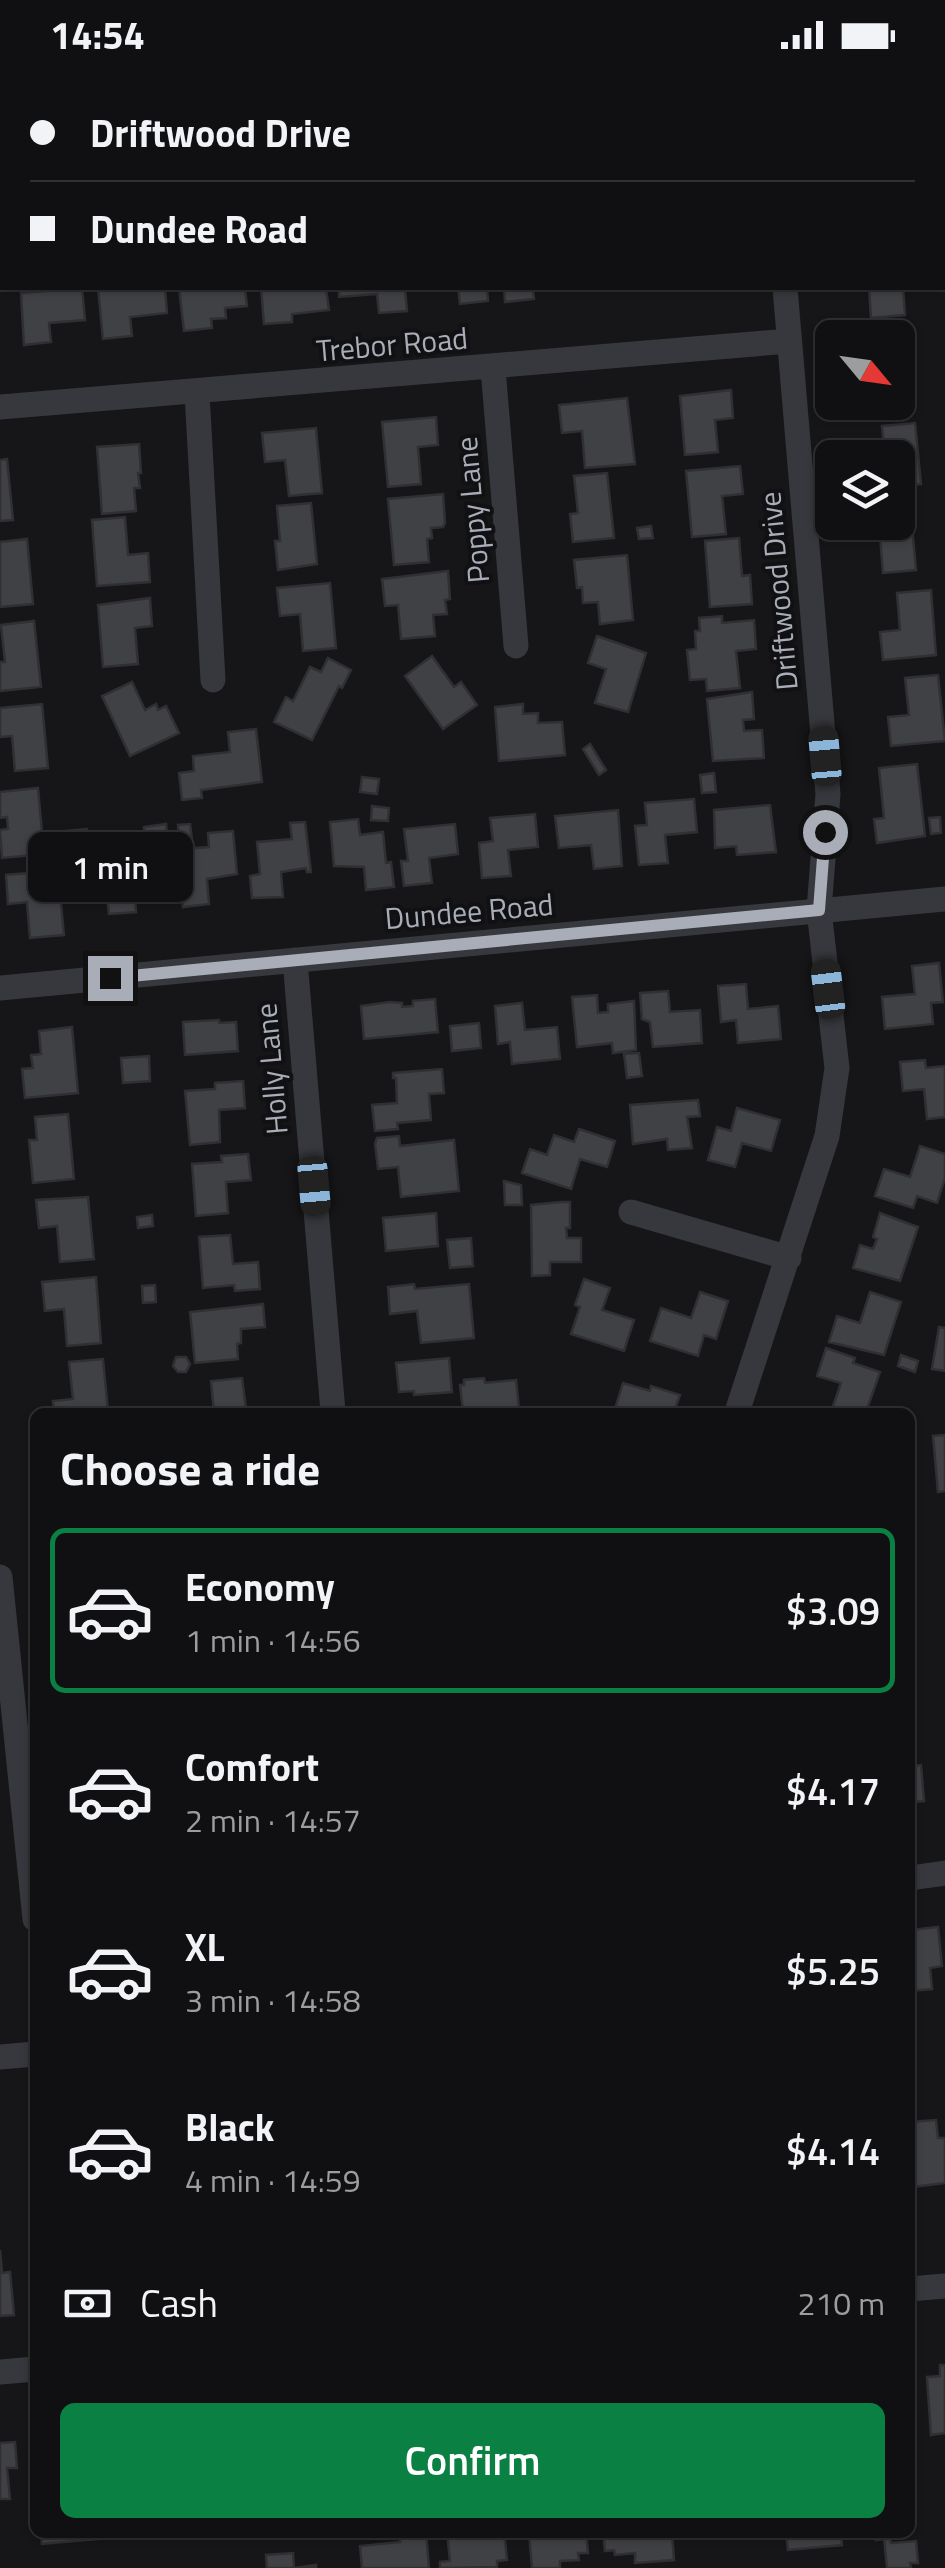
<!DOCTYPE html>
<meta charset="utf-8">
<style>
:root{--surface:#101012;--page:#19191b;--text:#f1f3f6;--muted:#9c9d9f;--line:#303032;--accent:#0b8043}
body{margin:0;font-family:"Titillium Web",sans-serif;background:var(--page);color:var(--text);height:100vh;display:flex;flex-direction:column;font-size:38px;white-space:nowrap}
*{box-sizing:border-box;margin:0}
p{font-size:32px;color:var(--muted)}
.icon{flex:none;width:55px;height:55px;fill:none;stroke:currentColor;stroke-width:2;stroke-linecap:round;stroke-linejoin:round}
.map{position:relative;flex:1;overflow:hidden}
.drawer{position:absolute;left:30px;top:1338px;width:885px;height:1130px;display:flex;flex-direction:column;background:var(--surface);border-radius:15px;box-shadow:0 2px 8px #0004,0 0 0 2px var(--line)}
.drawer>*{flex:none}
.top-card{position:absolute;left:0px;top:0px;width:945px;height:220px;box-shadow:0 2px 8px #0004,0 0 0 2px var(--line);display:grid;align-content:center;height:220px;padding:0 30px;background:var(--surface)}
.needle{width:65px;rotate:119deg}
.buttons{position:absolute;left:815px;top:250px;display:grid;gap:20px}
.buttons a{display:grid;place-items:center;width:100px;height:100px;border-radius:15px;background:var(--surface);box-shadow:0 2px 8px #0004,0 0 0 2px var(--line);font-size:50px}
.end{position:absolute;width:45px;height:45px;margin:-22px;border:12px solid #a8adb8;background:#111;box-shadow:0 0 0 5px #111}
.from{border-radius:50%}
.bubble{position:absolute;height:70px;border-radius:15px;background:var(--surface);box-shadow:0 2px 8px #0004,0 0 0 2px var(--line);font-size:32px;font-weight:600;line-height:70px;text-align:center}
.car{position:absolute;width:30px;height:60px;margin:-30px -15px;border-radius:12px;box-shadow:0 0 8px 2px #0007;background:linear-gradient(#222 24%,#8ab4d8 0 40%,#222 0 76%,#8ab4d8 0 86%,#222 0)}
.top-card b{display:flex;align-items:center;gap:35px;height:95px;font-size:38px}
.top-card b+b{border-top:2px solid var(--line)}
.top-card i{width:25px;height:25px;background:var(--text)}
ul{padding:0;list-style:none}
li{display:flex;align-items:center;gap:30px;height:165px;margin:0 20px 15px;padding:0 10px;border:5px solid transparent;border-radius:15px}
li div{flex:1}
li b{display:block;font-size:38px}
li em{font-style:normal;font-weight:600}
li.selected{border-color:var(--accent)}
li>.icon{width:90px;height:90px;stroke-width:1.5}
h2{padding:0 30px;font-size:45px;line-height:120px}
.pay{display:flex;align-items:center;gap:25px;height:110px;padding:0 30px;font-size:38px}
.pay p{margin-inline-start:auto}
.cta{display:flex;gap:20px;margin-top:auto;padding:20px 30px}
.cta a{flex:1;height:115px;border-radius:15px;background:var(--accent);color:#fff;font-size:40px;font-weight:600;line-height:115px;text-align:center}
.status{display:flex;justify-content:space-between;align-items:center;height:70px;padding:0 50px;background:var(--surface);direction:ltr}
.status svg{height:28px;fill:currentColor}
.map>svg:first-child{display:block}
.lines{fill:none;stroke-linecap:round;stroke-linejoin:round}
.stream{stroke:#2c353c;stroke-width:8}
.building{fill:#404145;stroke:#303034;stroke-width:2.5}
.minor{stroke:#37383d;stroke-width:25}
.route{stroke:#a8adb8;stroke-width:12}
.labels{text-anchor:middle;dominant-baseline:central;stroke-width:8;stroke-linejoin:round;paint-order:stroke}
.street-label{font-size:30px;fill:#a8adb8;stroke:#111113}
</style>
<div class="status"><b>14:54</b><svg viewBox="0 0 49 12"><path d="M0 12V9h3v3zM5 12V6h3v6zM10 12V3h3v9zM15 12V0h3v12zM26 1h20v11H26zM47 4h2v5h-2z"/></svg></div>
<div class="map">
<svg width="945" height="2498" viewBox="0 0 945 2498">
<rect width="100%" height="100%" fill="#161618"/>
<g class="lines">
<!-- stream -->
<path class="stream" d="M248 2 276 0
M0 24H2"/>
</g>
<!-- building -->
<path class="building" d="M82 218 85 250 49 253 51 272 24 275 21 223Z
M98 218H165L167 243 130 247 132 266 103 269Z
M179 218H245L247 236 225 238 226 248 211 249 212 258 184 261Z
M261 218H326L329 240 292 244V252L264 254Z
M339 218H405L407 241 379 243 377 224 339 227Z
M458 218H487L488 231 460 234Z
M504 218H533L534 229 505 232Z
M869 218H903L905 245 871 248Z
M906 266 912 331 898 332V268H888Z
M731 320 733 348 715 350 718 382 685 385 680 326Z
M627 328 635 394 585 398 582 361 562 363 559 335Z
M436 347 438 375 418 377 421 414 388 417 382 352Z
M915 353 921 414 898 416V388H885L882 356Z
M316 358 322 423 289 426 285 390 265 392 262 363Z
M139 374 141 403H138L140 418H134L136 441 102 444 97 377Z
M7 389 13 450 0 451V390Z
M740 396 743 424 722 426 726 464 692 467 686 401Z
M607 403 614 468 573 472 570 444 578 443 574 406Z
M443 424 445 453 443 457 431 458 432 468 427 469 429 492 394 495 388 429Z
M311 433 317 494 278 500 275 471H280L277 436Z
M910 435 916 500 883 503 880 466 872 467 871 452H898V436Z
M125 447 128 485 148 483 150 512 97 516 92 450Z
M651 456 653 468 639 469 637 458Z
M739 468 742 506 750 505 752 534 710 537 705 471Z
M27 469 33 534 0 537V472Z
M627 485 633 550 600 554 598 532 583 533 582 517 577 518 574 490Z
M448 501 450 529 445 530 447 544 433 545 435 566 401 569 398 535 385 536 382 509Z
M330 513 336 578 303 581 300 544 280 546 277 518Z
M931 520 936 585 883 590 880 562 900 560 897 523Z
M150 528 152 556 135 558 138 594 103 597 98 535Z
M722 546V553L754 550 756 579 736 581 740 618 707 621 706 609 690 610 687 580 696 579 695 561H700L699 548Z
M34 551 41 617 0 621V592H5L1 555Z
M597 566 646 583 628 642 595 633 606 599 588 593Z
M432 586 454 617 461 612 477 635 443 659 405 606Z
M328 588 351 600 342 618 339 616 312 670 274 652 286 627 293 631 310 597 321 602Z
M938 605 945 671 891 676 888 647 909 645 905 608Z
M132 612 145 640 156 634 158 640 166 636 179 663 130 686 102 626Z
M752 622 754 649 743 650 744 661 762 660 764 688 713 691 707 629Z
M42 634 48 698 15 701 12 666 0 667V638Z
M523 634V644L538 643V653L562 652 565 685 499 691 495 637Z
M256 659 262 712 201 720 202 728 182 730 179 703 194 701 193 686 230 682 228 662Z
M590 674 606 700 599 705 583 679Z
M917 694 925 766 877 773 874 749 884 748 879 698Z
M714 703 716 722 702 723 700 705Z
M362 707 379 709 377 724 360 722Z
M38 718 42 763 87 759 88 780 2 788 0 760 8 759 7 747 0 748V722Z
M694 729 697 762 665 765 668 793 639 795 635 756 647 755 645 733Z
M770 735 776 782 737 785 736 776 715 778 714 740Z
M372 736 389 738 388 751 371 750Z
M618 740 622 796 594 799 591 775 559 778 555 746Z
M535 744 538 777 508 780 511 806 482 808 479 773 493 771 490 748Z
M940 747 941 763 931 764 929 748Z
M358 749 360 765 383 762 386 793 391 792 394 817 366 820 364 797 334 796 330 752Z
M305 752 311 802H307L306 798 281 802 283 827 252 828 250 806 260 804 257 772 292 769 290 753Z
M166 754 169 783 161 784 163 811 134 816 136 842 109 844 106 819 112 818 109 774 145 770 144 757Z
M190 754 192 769 179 770 178 755Z
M455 754 458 784 429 788 432 813 404 816 401 791H408L404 759Z
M233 761 237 804 207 809 209 834 183 837 180 811H186L183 779 209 777 208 763Z
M28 803V806L58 803 64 865 30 868 27 832 8 834 6 805Z
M939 893 943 932 931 933 933 954 885 959 882 927 915 924 912 896Z
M746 914 748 939 778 936 781 969 738 973 736 950 721 952 718 916Z
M668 921 670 942 700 940 702 973 653 977 650 952 642 949 640 923Z
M597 925 598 943 608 942V934L634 931 636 980 613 983 612 973 577 977 572 927Z
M435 929 438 962 364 969 361 936 390 932 402 933V937L413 936V931Z
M522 933 525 960 557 957 560 989 512 994 510 972 498 974 495 936Z
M219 950V953L236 952 238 981 185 985 183 952Z
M479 953 481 978 452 981 450 956Z
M72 957 78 1023 25 1028 22 999 33 998 31 985 41 984 39 961Z
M639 983 642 1006 627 1008 624 984Z
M149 986 150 1011 123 1013 121 988Z
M925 990 926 998 945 996V1047L927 1049 924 1019 903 1021 900 992Z
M442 999 444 1023 429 1024 431 1050 397 1053 398 1059 375 1061 372 1035 397 1033 396 1008H393V1003Z
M243 1011 245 1038 219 1040 220 1072 190 1075 185 1021 215 1019V1013Z
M698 1030 700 1046 687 1047 692 1078 668 1080 667 1069 633 1074 630 1035Z
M737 1038 780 1050 771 1081 742 1073 735 1097 708 1090 717 1057 731 1061Z
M68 1044 74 1109 33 1113 29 1070H37L35 1047Z
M579 1059 615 1071 607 1097 580 1089 571 1119 522 1103 530 1079 547 1085 554 1065 574 1072Z
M399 1066 400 1076 454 1070 459 1121 401 1127 398 1097 378 1099 375 1074 377 1068Z
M920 1076 945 1084V1108L937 1133 917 1126 913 1138 875 1126 884 1099 910 1107Z
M248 1084 251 1110 226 1112 228 1143 196 1146 192 1094 222 1092 221 1086Z
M504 1111 521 1115 522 1135H505Z
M88 1127 94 1189 60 1192 57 1156 39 1158 36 1130Z
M561 1132H570V1158H566L567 1168H581V1192H550V1205L532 1206 531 1135Z
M436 1143 438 1176 386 1181 383 1148Z
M880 1143 918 1157 900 1211 853 1198 860 1175 873 1179 877 1169 873 1167Z
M152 1145 153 1156 138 1158 137 1147Z
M230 1165 233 1194 258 1192 260 1219 235 1221 234 1215 203 1218 199 1167Z
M471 1168 473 1196 450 1198 447 1170Z
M96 1207 101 1273 67 1276 64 1239 45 1241 42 1212Z
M584 1209 610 1218 602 1240 634 1250 624 1281 571 1264 580 1237 575 1235Z
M414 1214 415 1219 469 1214 474 1268 421 1273 417 1241 390 1244 388 1217Z
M155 1215 156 1232 143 1233 142 1216Z
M700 1222 728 1231 716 1269 704 1265 698 1286 650 1271 661 1238 691 1248Z
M870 1222 901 1232 884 1285 829 1272 837 1246 860 1253Z
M263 1234 265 1257 241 1259V1273L237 1274 238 1289 195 1293 190 1242Z
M939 1257 945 1258V1301L932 1299Z
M826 1278 855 1288 853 1293 880 1302 866 1342H831L841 1313 817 1306Z
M901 1285 918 1291 915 1302 898 1296Z
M176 1287H186L190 1294 186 1302H178L173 1296Z
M449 1288 452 1322 414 1325V1321L399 1322 396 1293Z
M103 1289 108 1342H54L53 1331 73 1329 69 1292Z
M242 1308 246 1339 273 1337V1342H214L211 1311Z
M484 1308 485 1313 516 1310 519 1339 463 1342 460 1315H464V1310Z
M623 1313 650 1321 651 1316 680 1325 674 1342H614Z
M945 1365V1421L938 1422 933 1366Z
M921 1695 924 1731 910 1732V1696Z
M938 1857 942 1896 930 1898 932 1919 910 1921V1860Z
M936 2050 938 2068H945V2113L912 2117 910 2052Z
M0 2180 2 2203 10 2202 14 2245 0 2246Z
M940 2295H945V2363L931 2365 927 2307 940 2306Z
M15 2372 17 2398H7L10 2429H0V2373Z
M41 2462H153V2464L42 2474Z
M399 2462H426L429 2498H362L360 2476 400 2472Z
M447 2462H504L507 2490 497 2491V2497L440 2498V2492L450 2491Z
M529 2462H586L588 2483H578L579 2490 560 2491V2498H532Z
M603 2462 672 2464 674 2490 635 2493V2483L615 2485 614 2480 605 2481Z
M786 2462H841L842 2475 788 2480Z
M866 2462H890L891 2473 916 2471 918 2493H910L911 2498H887L884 2469 876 2470V2463Z
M293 2483 294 2498 316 2495V2498H267L266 2485Z"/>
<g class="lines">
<!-- minor -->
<path class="minor" d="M768 0V2
M593 2 620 0
M0 57H2
M493 298 516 576
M197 323 213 610
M0 337 789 271
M295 890 333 1342
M0 918 945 829
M631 1142 789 1188
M737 1342 827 1066 837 998 819 840 828 724 785 218
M0 1507 35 1849
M910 1808 945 1803
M0 1987 35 1984
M910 2219 945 2216
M0 2302 35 2299"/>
</g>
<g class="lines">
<!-- route -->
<path class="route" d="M110 908 819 840 825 762"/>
</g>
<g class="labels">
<!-- street labels -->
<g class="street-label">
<text transform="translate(392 274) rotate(-5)">Trebor Road</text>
<text transform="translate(472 440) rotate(-95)">Poppy Lane</text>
<text transform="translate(778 521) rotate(-95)">Driftwood Drive</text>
<text transform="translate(469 841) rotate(-5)">Dundee Road</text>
<text transform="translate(271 999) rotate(-95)">Holly Lane</text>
</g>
</g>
</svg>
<div class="buttons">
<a><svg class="needle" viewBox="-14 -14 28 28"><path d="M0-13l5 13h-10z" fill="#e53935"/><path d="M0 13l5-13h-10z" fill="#9c9d9f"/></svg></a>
<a><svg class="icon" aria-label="layers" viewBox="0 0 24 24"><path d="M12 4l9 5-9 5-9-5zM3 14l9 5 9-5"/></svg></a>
</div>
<i class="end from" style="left:825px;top:762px"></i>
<i class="end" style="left:110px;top:908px"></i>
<div class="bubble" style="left:28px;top:762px;width:165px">1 min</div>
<i class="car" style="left:825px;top:686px;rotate:355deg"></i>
<i class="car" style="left:828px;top:919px;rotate:353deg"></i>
<i class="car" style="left:314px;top:1116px;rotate:175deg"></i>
<div class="top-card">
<b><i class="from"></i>Driftwood Drive</b>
<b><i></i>Dundee Road</b>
</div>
<section class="drawer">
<h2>Choose a ride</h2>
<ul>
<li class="selected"><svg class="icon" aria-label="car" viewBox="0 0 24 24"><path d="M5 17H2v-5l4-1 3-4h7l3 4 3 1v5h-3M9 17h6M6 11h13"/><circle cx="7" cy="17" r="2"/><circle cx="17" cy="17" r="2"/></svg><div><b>Economy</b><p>1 min · 14:56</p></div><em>$3.09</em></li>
<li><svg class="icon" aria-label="car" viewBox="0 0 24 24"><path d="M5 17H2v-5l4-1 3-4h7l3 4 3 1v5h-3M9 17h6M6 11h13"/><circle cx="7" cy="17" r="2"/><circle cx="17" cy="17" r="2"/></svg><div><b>Comfort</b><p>2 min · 14:57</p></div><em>$4.17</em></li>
<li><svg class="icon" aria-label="car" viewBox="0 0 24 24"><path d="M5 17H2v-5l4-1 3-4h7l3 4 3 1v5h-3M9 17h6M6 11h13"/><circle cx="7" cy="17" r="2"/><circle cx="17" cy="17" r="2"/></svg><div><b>XL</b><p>3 min · 14:58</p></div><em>$5.25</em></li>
<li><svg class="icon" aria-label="car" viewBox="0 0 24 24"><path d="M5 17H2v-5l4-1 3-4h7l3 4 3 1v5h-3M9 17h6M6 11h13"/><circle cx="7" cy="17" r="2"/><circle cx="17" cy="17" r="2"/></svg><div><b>Black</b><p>4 min · 14:59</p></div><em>$4.14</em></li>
</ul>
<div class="pay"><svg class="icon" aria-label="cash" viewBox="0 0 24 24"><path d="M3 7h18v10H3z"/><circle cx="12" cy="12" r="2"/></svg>Cash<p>210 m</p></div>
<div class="cta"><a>Confirm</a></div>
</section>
</div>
